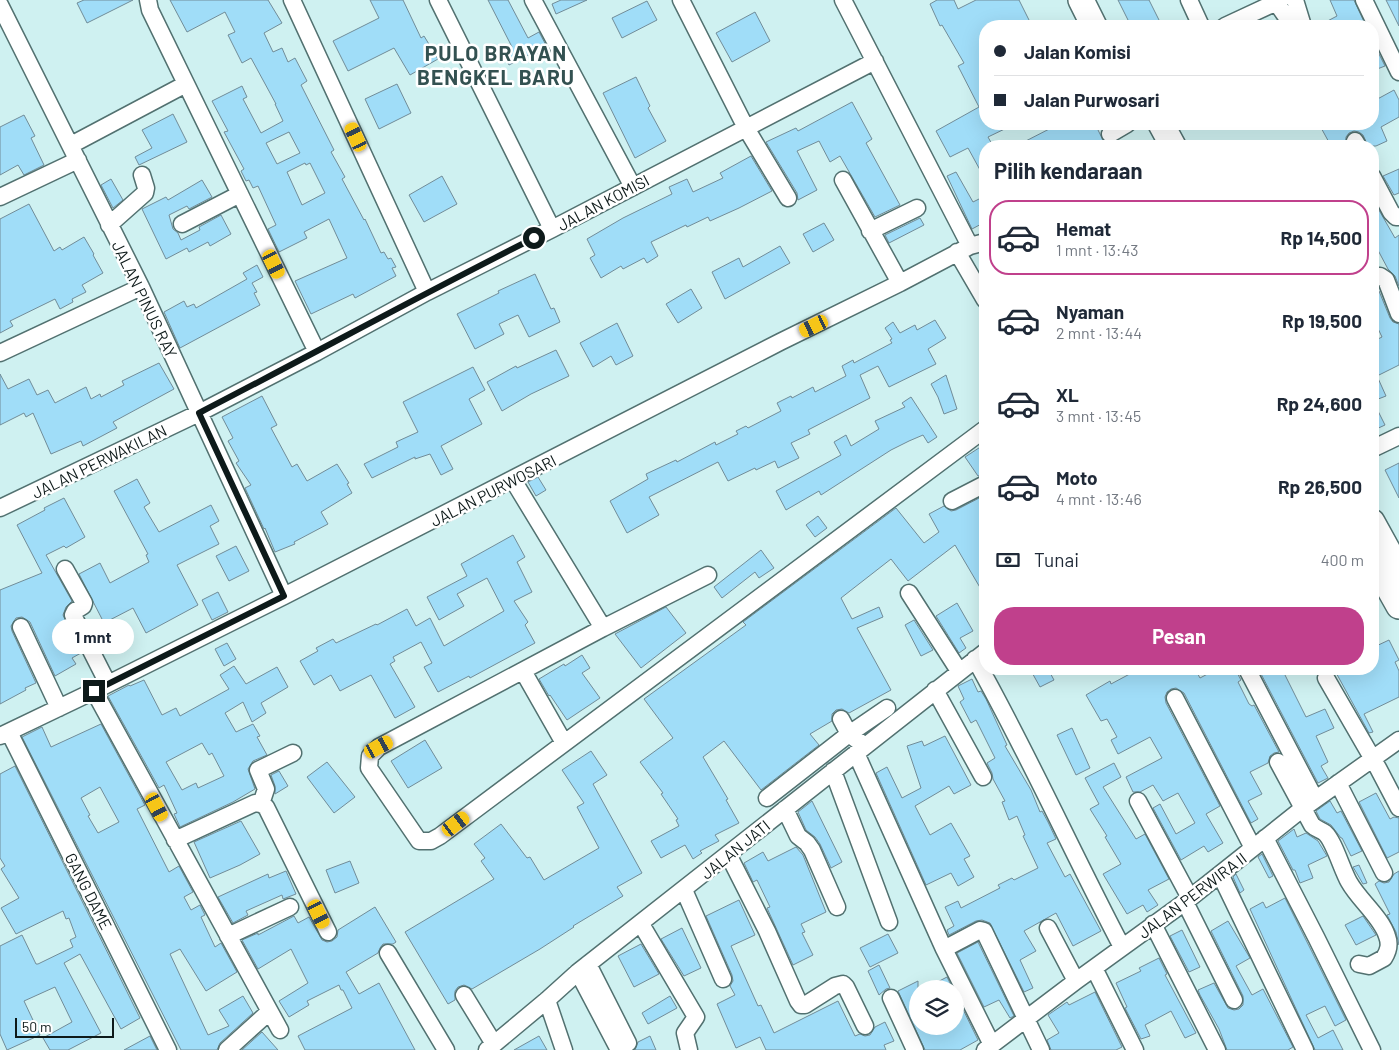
<!DOCTYPE html>
<html lang="id">
<meta charset="utf-8">
<style>
:root{--surface:#fff;--page:#f2f2f3;--text:#1f2937;--muted:#747a83;--line:#e0e1e3;--accent:#c0408c}
body{margin:0;font-family:Barlow,sans-serif;background:var(--page);color:var(--text);height:100vh;display:flex;flex-direction:column;font-size:19px;white-space:nowrap}
*{box-sizing:border-box;margin:0}
p{font-size:16px;color:var(--muted)}
.icon{flex:none;width:28px;height:28px;fill:none;stroke:currentColor;stroke-width:2;stroke-linecap:round;stroke-linejoin:round}
.map{position:relative;flex:1;overflow:hidden}
.details{position:absolute;left:979px;top:140px;width:400px;height:535px;display:flex;flex-direction:column;background:var(--surface);border-radius:20px;box-shadow:0 5px 20px #0002}
.details>*{flex:none}
.top-card{position:absolute;left:979px;top:20px;width:400px;height:110px;border-radius:20px;box-shadow:0 5px 20px #0002;display:grid;align-content:center;height:110px;padding:0 15px;background:var(--surface)}
.tools{position:absolute;left:909px;top:980px;display:grid;gap:10px}
.tools a{display:grid;place-items:center;width:55px;height:55px;border-radius:50%;background:var(--surface);box-shadow:0 5px 20px #0002;font-size:25px}
.scale{position:absolute;left:15px;bottom:12px;width:99px;box-sizing:border-box;padding-left:5px;border:2px solid #0e1a1a;border-top:0;font-size:14px;line-height:18px;white-space:nowrap;color:#0e1a1a;-webkit-text-stroke:4px #fff;paint-order:stroke}
.end{position:absolute;width:22px;height:22px;margin:-11px;border:6px solid #0e1a1a;background:#fff;box-shadow:0 0 0 2px #fff}
.from{border-radius:50%}
.bubble{position:absolute;height:35px;border-radius:18px;background:var(--surface);box-shadow:0 5px 20px #0002;font-size:16px;font-weight:700;line-height:35px;text-align:center}
.car{position:absolute;width:15px;height:30px;margin:-15px -8px;border-radius:6px;box-shadow:0 0 4px 1px #0007;background:linear-gradient(#f5c518 24%,#345 0 40%,#f5c518 0 76%,#345 0 86%,#f5c518 0)}
.top-card b{display:flex;align-items:center;gap:18px;height:48px;font-size:19px}
.top-card b+b{border-top:1px solid var(--line)}
.top-card i{width:12px;height:12px;background:var(--text)}
ul{padding:0;list-style:none}
li{display:flex;align-items:center;gap:15px;height:75px;margin:0 10px 8px;padding:0 5px;border:2px solid transparent;border-radius:20px}
li div{flex:1}
li b{display:block;font-size:19px}
li em{font-style:normal;font-weight:700}
li.selected{border-color:var(--accent)}
li>.icon{width:45px;height:45px;stroke-width:1.5}
h2{padding:0 15px;font-size:22px;line-height:60px}
.pay{display:flex;align-items:center;gap:12px;height:55px;padding:0 15px;font-size:19px}
.pay p{margin-inline-start:auto}
.action{display:flex;gap:10px;margin-top:auto;padding:10px 15px}
.action a{flex:1;height:58px;border-radius:20px;background:var(--accent);color:#fff;font-size:20px;font-weight:700;line-height:58px;text-align:center}
.map>svg:first-child{display:block}
.building{fill:#a0ddf8;stroke:#718c98;fill-rule:evenodd}
.lines{fill:none;stroke-linecap:round;stroke-linejoin:round}
.minor-casing{stroke:#527170;stroke-width:19}
.highway-casing{stroke:#527170;stroke-width:28}
.minor{stroke:#fff;stroke-width:16}
.highway{stroke:#fff;stroke-width:25}
.route{stroke:#0e1a1a;stroke-width:6}
.labels{text-anchor:middle;dominant-baseline:central;stroke-width:5;stroke-linejoin:round;paint-order:stroke}
.street-label{font-size:16px;fill:#0e1a1a;stroke:#fff}
.district-label{font-size:21px;font-weight:bold;letter-spacing:1px;fill:#335151;stroke:#fff}
</style>
<div class="map">
<svg width="1399" height="1050" viewBox="0 0 1399 1050">
<rect width="100%" height="100%" fill="#cff1f1"/>
<!-- building -->
<path class="building" d="M84 0H133L87 23 77 3Z
M170 0H268L282 23 264 33 273 52 282 48 288 62 295 58 307 81 301 85 334 150 331 152 345 177 342 179 364 220 365 219 381 253 384 252 388 259 391 258 396 267 392 268 396 276 355 298 353 294 311 314 295 281 347 258 329 219 304 232 307 238 279 252 268 229 276 225 258 186 253 188 249 180 246 181 241 171 244 169 224 132 228 131 212 101 242 86 247 97 243 99 261 133 283 121 275 104H276L251 58 242 63 228 35 235 32 225 12 187 32ZM289 132 300 153 277 164 266 143ZM305 163 306 165 310 163 325 193 302 205 287 172Z
M370 0H403L421 38 424 36 438 59 410 75 394 48 348 71 333 41 379 18Z
M488 0H508L528 38 539 32 548 49 537 54 536 51 509 65 502 52 512 47Z
M561 0H587L556 14 552 4Z
M937 0H954L958 9 976 0H1019L1032 26H985V124H1015L988 137 993 146H985V179L968 148 950 157 936 131 979 107 958 66 964 63 942 25 940 26 930 4Z
M1118 0H1149L1162 26H1131Z
M1330 0H1354L1366 26H1318L1337 16Z
M1386 0H1399V26Z
M647 1 657 20 622 38 612 18Z
M755 12 770 41 732 62 716 33Z
M1372 40 1385 66 1372 71Z
M636 77 650 106 648 108 666 141 635 158 603 93Z
M397 84 411 113 379 129 365 99Z
M1394 90 1399 100V117L1381 127 1387 141 1376 146H1368L1363 135 1359 132 1354 131 1349 133 1346 137V146H1331L1319 124H1372V102Z
M852 102 872 139 866 143 900 205 875 217 840 156 830 162 819 141 797 151 817 190 798 200 797 193 766 142 796 128 798 131Z
M173 114 187 142 139 165 135 157 152 148 142 130Z
M24 115 35 136 31 138 44 165 24 175 18 165 0 175V127Z
M1059 124H1095L1106 146H1016Z
M751 156 772 191 739 208 710 221 708 217 687 227 686 225 651 242 658 256 647 263 644 258 623 269 621 266 601 278 590 258 595 255 587 239 623 218 672 194 669 187 687 179 693 192 723 178 720 173Z
M1399 169V193L1394 195 1383 176Z
M956 172 973 202 985 196V222L972 229 947 176Z
M442 176 457 204 424 222 409 195Z
M111 179 123 200 113 208 101 185Z
M202 180 212 197 189 209 187 206 169 215 173 229 178 233 181 240 200 230 199 227 221 215 231 234 210 246 208 242 189 252 187 248 166 259 142 209 166 197 168 200Z
M1372 198 1395 238 1399 235V286L1395 276 1388 269 1372 239Z
M29 204 54 251 60 247 62 250 84 237 94 254 93 255 103 273 82 285 86 292 72 299 73 302 60 309 55 299 10 321 13 326 0 333V219Z
M920 218 924 225 889 243 885 235Z
M824 223 834 240 813 252 803 234Z
M780 246 790 263 725 299 712 272 739 258 743 267Z
M257 265 263 277 252 283 257 292 254 293 260 305 180 348 164 312 184 301 187 307 194 304 196 308 247 279 243 273Z
M535 274 551 309 554 308 560 322 529 337 518 315 499 324 504 334 475 349 457 314 499 293 498 291Z
M691 289 702 308 678 323 666 304Z
M1379 291 1390 318 1393 322 1399 324V365L1377 376 1386 396 1373 401 1385 425 1372 431V342L1382 337 1372 316V294Z
M935 320 946 338 928 349 936 364 889 387 878 366 860 375 870 398 808 430 810 434 791 443 799 458 778 468 775 461 756 470 755 468 728 481 718 462 649 497 659 515 627 533 610 501 648 479 646 474 676 460 677 462 715 442 716 445 738 434 736 431 746 426 748 428 781 411 777 403 791 396 792 398 813 387 815 392 846 376 842 366 853 360 854 363 892 343 890 340 892 339 885 328 893 322 900 333 915 325 917 330Z
M617 323 633 356 616 365 611 356 593 367 580 343Z
M556 350 569 376 531 394 502 411 487 382 516 366 517 368Z
M159 363 174 389 113 422 117 428 83 446 81 441 51 454 33 413 26 417 24 413 0 425V374L8 389 29 379 37 395 48 390 55 403 86 387 91 399 100 394 101 397 124 385 122 381Z
M473 367 485 390 469 399 482 424 441 446 453 469 441 475 430 454 415 459V457L372 478 364 464 398 447 396 442 418 432 403 402Z
M946 375 957 409 944 414 938 397 931 384Z
M262 396 277 425 271 428 292 467 297 464 307 481 337 464 349 483 347 484 352 493 321 512 328 524 294 542 295 544 275 552 265 528 264 529 245 488 251 485 236 463 239 461 228 441 233 438 222 417Z
M911 397 937 437 928 443 923 435 909 441 891 450 821 495 819 491 786 510 776 491 841 455 834 442 846 435 851 446 879 429 875 421 905 407 902 403Z
M985 444V474L978 476 965 457Z
M1399 463V498L1385 470Z
M538 477 546 490 536 496 528 482Z
M137 479 150 503 144 507 159 532 211 505 219 521 210 526 219 544 177 565 198 605 146 633 133 608 104 623 79 574 100 563 110 583 149 562 146 555 148 554 114 491Z
M985 495V596L955 545 908 581 891 559 841 598 852 619 879 607 883 617 857 628 891 690 849 713 842 709 836 710 832 714V721L810 734 819 745 761 790 724 741 703 757 728 799 726 800 739 823 715 835 719 841 700 851 702 853 693 859 685 845 661 858 651 841 679 826 676 820 678 819 661 794 663 793 640 762 673 738 644 699 746 625 743 622 896 508 924 543 939 532 929 514 944 506 951 511 956 510Z
M64 498 85 537 66 548 64 546 46 555 72 601 66 607 63 615 81 653 72 658 76 664 55 676 30 622 22 617 16 618 11 626 12 631 36 683 25 688 26 690 0 704V590L42 573 17 525 45 510 44 508Z
M818 516 827 528 815 537 806 525Z
M513 535 525 557 517 562 532 592 514 601 528 622 525 625 535 643 470 678 469 676 438 692 424 667 432 663 421 642 393 657 395 661 390 664 415 707 395 718 371 675 340 691 331 675 314 685 300 661 318 651 316 648 333 639 336 643 376 624 377 625 407 609 416 626 430 618 444 646 504 611 487 578 457 594 464 606 439 620 427 597 467 576 461 564Z
M236 546 249 571 229 581 216 556Z
M761 550 774 568 759 578 755 572 722 598 714 587Z
M218 592 228 612 212 620 202 600Z
M957 603 973 631 960 638 966 648 959 653 936 616Z
M666 607 686 633 641 668 615 634Z
M914 620 933 650 921 656 905 625Z
M99 625 108 642 100 646 91 628Z
M1389 640 1399 660 1395 662 1399 671V697L1364 714 1373 732 1369 733 1334 669H1372V648Z
M227 643 236 659 224 666 215 649Z
M582 655 590 668 582 673 600 698 567 720 550 695 549 696 539 679 564 664 565 666Z
M234 666 246 684 277 667 288 687 261 703 266 713 252 722 243 702 225 713 236 732 253 724 260 736 257 737 267 755 253 761 248 769 255 789 233 802 180 827 174 814 177 813 164 785 159 788 108 696 129 685 130 686 144 680 162 715 176 708 180 716 229 689 220 675ZM202 743 209 755 212 753 224 776 198 788 196 783 182 790 166 762Z
M1030 669H1048L1054 680 1040 687Z
M1139 669H1195L1200 678 1217 669H1235L1241 680 1238 682 1249 704 1252 706 1254 705 1279 752 1274 753 1270 756 1268 763 1250 772 1262 794 1248 801 1258 819 1251 823 1184 693 1176 688 1171 689 1167 692 1165 697 1166 703 1220 806 1206 814 1223 843 1208 852 1204 846 1181 860 1153 808 1160 804 1176 834 1195 823 1178 793 1163 801 1153 785 1140 792H1133L1126 777 1162 758 1150 737 1118 754 1111 740 1117 737 1107 719 1101 721 1086 695 1110 681 1111 684Z
M1266 669H1282L1306 717 1325 709 1334 728 1316 736 1328 762 1321 766 1328 778 1318 783 1260 672Z
M972 679 978 692 981 691 986 699 1007 745 1005 746 1031 790 1040 812 1042 811 1048 822 1056 839 1047 843 1065 877 1070 874 1101 931 1073 946 1056 913 1024 931 1036 951 1020 960 1033 988 1024 992 990 923 982 920 976 921 949 935 947 930 954 926 945 907 958 901 961 908 1000 888 998 885 1012 878 1014 880 1038 868 1023 836 1025 835 1017 816 1009 820 1002 802 1005 801 993 779 992 773 987 763 995 758 976 720 971 723 960 702 964 699 958 686Z
M101 724 145 805 137 809 169 872 179 866 193 892 184 897 191 910 200 905 205 915 201 917 215 947 221 943 237 972 206 991 180 949 170 954 208 1035 229 1026 219 1010 243 996 253 1013 220 1043 217 1050H181L22 737 42 727 51 747ZM100 787 119 822 98 833 88 816 90 815 81 798Z
M1072 728 1090 768 1076 775 1057 735Z
M945 736 971 785 954 794 949 786 915 806 930 835 951 823 970 856 964 859 974 877 958 886 951 873 926 885 876 773 887 767 902 798 921 788 907 746 922 741 924 746Z
M425 740 442 768 408 788 391 761Z
M591 751 607 775 593 784 642 873 617 887 623 896 573 926 574 927 540 949 472 989 464 985 458 987 455 991V1000L448 1004 405 932 494 879 481 861 485 858 474 844 501 824 527 858 530 857 544 880 599 848 577 807 584 803 562 770Z
M327 762 355 797 334 813 307 777Z
M1114 763 1121 777 1103 787 1136 839 1145 834 1169 879 1148 890 1158 905 1147 912 1143 905 1127 914 1103 874 1121 864 1105 837 1107 836 1090 809 1099 804 1085 778Z
M15 766 140 1018 121 1029 80 954 64 963 101 1033 68 1050H50L43 1038 72 1022 55 987 24 1001 40 1035 7 1050 0 1034V946L22 935 36 964H38L73 947 70 940 76 937 69 918 66 919 63 911 16 934 1 908 19 898 1 869 5 866 0 858V774Z
M279 771 288 786 275 794V786L271 775Z
M1376 793 1390 819 1394 817 1399 818V852L1387 858 1359 802Z
M812 801 842 862 831 868 820 844 815 837 806 830 798 812Z
M1330 801 1337 813 1341 811 1362 851 1351 856 1342 838H1341L1331 825 1320 819 1316 811Z
M241 821 260 854 240 865 210 878 194 842Z
M1294 829 1297 837 1306 833 1318 841 1327 856 1308 865 1313 878 1300 883 1295 870H1293L1278 841Z
M796 847 803 855 826 912 801 924 805 932 802 933 813 955 793 965 767 908 770 907 757 880 753 882 744 863 763 852 768 861Z
M1262 854 1273 876 1269 878 1258 857Z
M350 861 359 883 335 893 326 870Z
M1359 865 1367 883 1363 884 1353 867Z
M286 871 296 894 283 899 282 895 246 911 248 915 233 923 218 897 268 874 269 878Z
M1399 871V945L1396 932 1387 915 1390 914 1375 884 1379 881 1384 883 1389 882 1394 874Z
M1236 874 1244 890 1240 893 1233 877Z
M1285 898 1346 1020 1335 1026 1325 1006 1306 1015 1318 1038 1333 1030 1343 1050H1315L1250 909 1263 902 1266 908Z
M739 900 755 935 731 946 758 1006 761 1005 774 1033 838 1001 855 1036 860 1034 865 1036 870 1035 875 1027 885 1022 894 1041 884 1045 886 1050H766L760 1037 736 1048 717 1004 735 995 730 986 733 981 732 975 706 916Z
M375 907 396 942 393 944H383L380 948 378 953 346 972 359 994 379 983 415 1050H305L298 1036 352 1008 343 990H341L339 985 307 1001 309 1005 289 1017 279 1001 308 983 291 949 258 969 242 940 258 933V935L294 916 298 923 309 917 322 940 327 942 332 941 337 937 338 930Z
M1363 916 1376 935 1356 945 1345 925Z
M1228 921 1250 958 1236 966 1252 995 1263 989 1293 1047 1288 1050H1227L1219 1029 1200 995 1198 990 1214 983 1228 1008 1234 1010 1239 1009 1243 1005V996L1211 931Z
M682 928 701 968 684 976 661 939Z
M1182 930 1200 967 1189 972 1170 936Z
M888 934 898 953 870 967 860 948Z
M978 942 1014 1016 1010 1018 999 1000 984 1007 957 953Z
M641 944 659 974 634 987 618 956Z
M1159 958 1167 974 1165 975 1196 1033 1185 1038 1171 1011 1145 1025 1150 1036 1141 1039 1125 1008 1127 1007 1116 983 1141 971 1139 968Z
M879 965 890 988 886 989 879 995 868 971Z
M947 977 953 989H924Z
M918 981V1026H955V993L978 1040 960 1050H925L898 991Z
M1095 992 1122 1047 1116 1050H1051L1047 1040 1059 1033 1048 1015 1067 1002 1069 1005Z
M670 996 677 1008 648 1024 642 1013Z
M262 1032 278 1050H242Z
M150 1036 157 1050H124Z
M539 1036 547 1050H514Z
M650 1036 656 1050H635L638 1042Z"/>
<g class="lines">
<defs>
<path id="minor" d="M148 0 150 10 317 352
M292 0 427 292
M438 0 552 229
M533 0 633 187
M681 0 746 128 788 198
M843 0 970 246
M1189 0 1201 26
M1295 0 1303 26
M1364 0 1399 72
M1276 2 1285 15 1298 10
M0 5 141 287 284 596
M1225 26 1281 0
M1110 134 1127 124
M1355 141 1358 146
M71 145 186 84
M1372 176 1391 212 1396 217H1399
M843 180 900 283
M0 197 78 160
M182 224 240 194
M109 225 145 193 146 188 142 175
M870 231 917 208
M957 252 985 300
M1372 277 1380 276 1386 280 1399 314
M0 353 141 287
M1372 449 1399 436
M513 480 603 628 379 747 370 756 369 768 419 841H431L440 836 985 429
M952 501 985 484
M0 508 199 413 317 352 427 292 552 229 875 61
M65 569 84 603 83 606 75 611 73 615 108 684
M909 593 959 671
M21 627 59 708
M603 628 708 575
M975 659C1028 753 1072 852 1122 947
M1247 669 1315 799
M523 671 564 743
M1326 678 1378 768 1399 808
M935 690 983 777
M94 691 280 1030
M1175 698 1253 848
M841 719 849 734 887 708
M9 732 168 1050
M0 736 94 691 284 596 780 342 900 283 970 246 985 242
M856 753 944 949 992 1045
M1278 762 1312 825C1316 829 1321 830 1325 833 1334 841 1342 870 1349 882 1359 900 1381 917 1387 936 1390 944 1389 950 1384 958L1369 966 1359 964
M833 771 889 922
M1338 783 1384 873
M767 798 849 734 865 746
M1138 801 1190 898
M261 804 266 789 258 770 293 753
M785 809 798 836 807 843 812 850 837 907
M1265 838 1316 937 1372 1050
M175 840 255 803 261 804 266 807 328 932
M728 854 767 931 798 1001 801 1005H805L835 986 843 984 846 987 865 1026
M1220 874 1305 1050
M684 890 723 979
M1185 902 1234 1000
M641 924 696 1017 685 1033 689 1050
M1153 924 1217 1050
M1048 928 1076 981
M228 936 290 907
M944 949 980 930 984 931 1041 1050
M388 953 446 1050
M588 964 628 1043
M1094 968 1135 1050
M578 972 619 1050
M464 995 494 1044
M891 998 915 1050
M547 1000 564 1050
M227 1050 269 1012
M487 1050 547 1000 578 972 985 652
M985 1050 1076 981 1185 902 1302 809 1399 740"/>
<path id="highway" d="M1081 0 1094 26
M1161 124 1173 146
M1372 522 1399 571
M1372 558 1399 606"/>
</defs>
<!-- minor casing -->
<use href="#minor" class="minor-casing"/>
<!-- highway casing -->
<use href="#highway" class="highway-casing"/>
<!-- minor -->
<use href="#minor" class="minor"/>
<!-- highway -->
<use href="#highway" class="highway"/>
</g>
<g class="lines">
<!-- route -->
<path class="route" d="M94 691 284 596 199 413C311 355 421 295 534 238"/>
</g>
<g class="labels">
<!-- street labels -->
<g class="street-label">
<text transform="translate(603 202) rotate(-28)">JALAN KOMISI</text>
<text transform="translate(145 299) rotate(64)">JALAN PINUS RAY</text>
<text transform="translate(99 461) rotate(-26)">JALAN PERWAKILAN</text>
<text transform="translate(493 490) rotate(-27)">JALAN PURWOSARI</text>
<text transform="translate(735 849) rotate(-39)">JALAN JATI</text>
<text transform="translate(89 891) rotate(63)">GANG DAME</text>
<text transform="translate(1192 895) rotate(-37)">JALAN PERWIRA II</text>
</g>
<!-- district labels -->
<g class="district-label">
<text x="496" y="52">PULO BRAYAN<tspan x="496" dy="24">BENGKEL BARU</tspan></text>
</g>
</g>
</svg>
<div class="tools">
<a><svg class="icon" aria-label="layers" viewBox="0 0 24 24"><path d="M12 4l9 5-9 5-9-5zM3 14l9 5 9-5"/></svg></a>
</div>
<div class="scale">50 m</div>
<i class="end from" style="left:534px;top:238px"></i>
<i class="end" style="left:94px;top:691px"></i>
<div class="bubble" style="left:52px;top:619px;width:82px">1 mnt</div>
<i class="car" style="left:356px;top:137px;rotate:335deg"></i>
<i class="car" style="left:274px;top:264px;rotate:154deg"></i>
<i class="car" style="left:814px;top:326px;rotate:244deg"></i>
<i class="car" style="left:379px;top:747px;rotate:62deg"></i>
<i class="car" style="left:157px;top:807px;rotate:152deg"></i>
<i class="car" style="left:456px;top:824px;rotate:53deg"></i>
<i class="car" style="left:319px;top:914px;rotate:154deg"></i>
<div class="top-card">
<b><i class="from"></i>Jalan Komisi</b>
<b><i></i>Jalan Purwosari</b>
</div>
<section class="details">
<h2>Pilih kendaraan</h2>
<ul>
<li class="selected"><svg class="icon" aria-label="car" viewBox="0 0 24 24"><path d="M5 17H2v-5l4-1 3-4h7l3 4 3 1v5h-3M9 17h6M6 11h13"/><circle cx="7" cy="17" r="2"/><circle cx="17" cy="17" r="2"/></svg><div><b>Hemat</b><p>1 mnt · 13:43</p></div><em>Rp 14,500</em></li>
<li><svg class="icon" aria-label="car" viewBox="0 0 24 24"><path d="M5 17H2v-5l4-1 3-4h7l3 4 3 1v5h-3M9 17h6M6 11h13"/><circle cx="7" cy="17" r="2"/><circle cx="17" cy="17" r="2"/></svg><div><b>Nyaman</b><p>2 mnt · 13:44</p></div><em>Rp 19,500</em></li>
<li><svg class="icon" aria-label="car" viewBox="0 0 24 24"><path d="M5 17H2v-5l4-1 3-4h7l3 4 3 1v5h-3M9 17h6M6 11h13"/><circle cx="7" cy="17" r="2"/><circle cx="17" cy="17" r="2"/></svg><div><b>XL</b><p>3 mnt · 13:45</p></div><em>Rp 24,600</em></li>
<li><svg class="icon" aria-label="car" viewBox="0 0 24 24"><path d="M5 17H2v-5l4-1 3-4h7l3 4 3 1v5h-3M9 17h6M6 11h13"/><circle cx="7" cy="17" r="2"/><circle cx="17" cy="17" r="2"/></svg><div><b>Moto</b><p>4 mnt · 13:46</p></div><em>Rp 26,500</em></li>
</ul>
<div class="pay"><svg class="icon" aria-label="cash" viewBox="0 0 24 24"><path d="M3 7h18v10H3z"/><circle cx="12" cy="12" r="2"/></svg>Tunai<p>400 m</p></div>
<div class="action"><a>Pesan</a></div>
</section>
</div>
